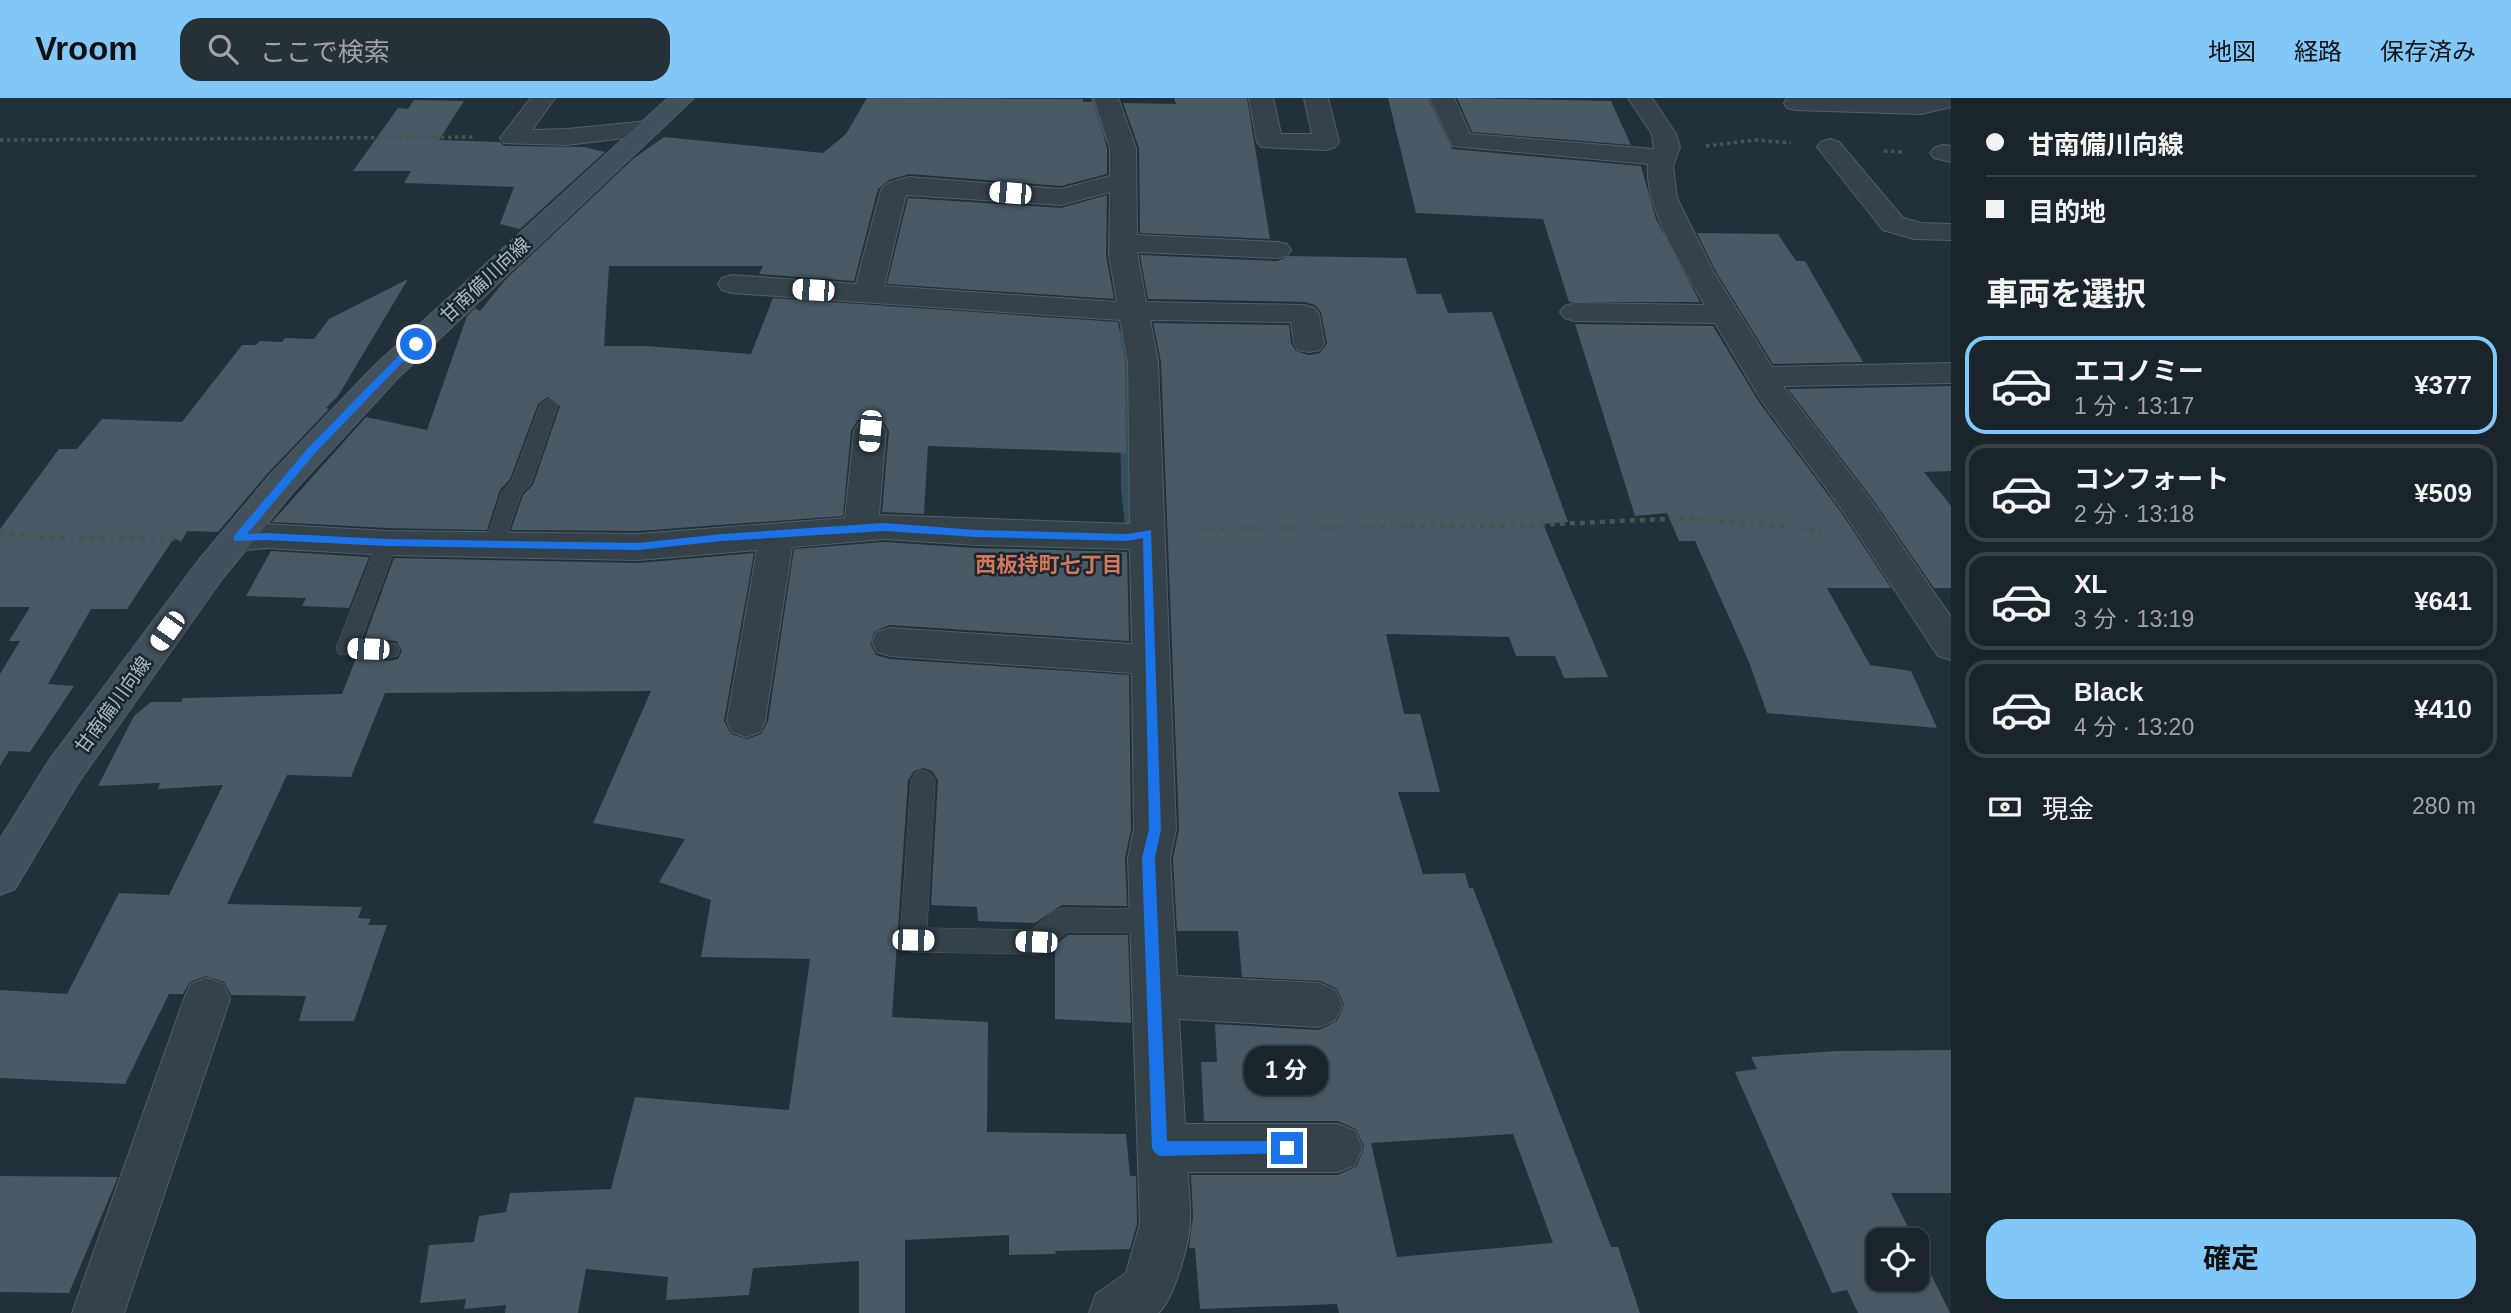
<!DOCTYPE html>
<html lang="ja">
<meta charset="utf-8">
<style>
:root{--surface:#19242b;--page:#263037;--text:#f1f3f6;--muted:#9fa4a9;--line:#374147;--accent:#81c7f8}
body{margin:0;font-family:Arial,"Noto Sans JP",sans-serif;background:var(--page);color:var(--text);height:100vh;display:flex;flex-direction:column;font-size:26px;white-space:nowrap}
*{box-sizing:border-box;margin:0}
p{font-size:23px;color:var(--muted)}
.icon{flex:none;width:38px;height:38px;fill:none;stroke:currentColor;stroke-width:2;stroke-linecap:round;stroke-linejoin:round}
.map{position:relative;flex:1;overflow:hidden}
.drawer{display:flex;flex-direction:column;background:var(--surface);width:560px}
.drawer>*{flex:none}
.guide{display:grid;align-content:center;height:154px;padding:0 35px;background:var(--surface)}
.controls{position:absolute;left:1866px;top:1130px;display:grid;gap:14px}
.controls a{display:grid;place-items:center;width:63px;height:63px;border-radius:14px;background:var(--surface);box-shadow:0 2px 5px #0004,0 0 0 2px var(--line);font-size:35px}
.end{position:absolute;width:32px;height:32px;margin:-16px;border:9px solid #1a73e8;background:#fff;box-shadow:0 0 0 4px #fff}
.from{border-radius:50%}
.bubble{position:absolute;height:49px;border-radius:21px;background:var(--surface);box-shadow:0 2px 5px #0004,0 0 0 2px var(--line);font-size:23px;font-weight:700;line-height:49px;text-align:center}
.car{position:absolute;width:21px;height:42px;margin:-21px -10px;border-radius:9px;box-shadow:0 0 5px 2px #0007;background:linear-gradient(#fff 24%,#345 0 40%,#fff 0 76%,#345 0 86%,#fff 0)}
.guide b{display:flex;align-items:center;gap:24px;height:66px;font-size:26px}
.guide b+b{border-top:2px solid var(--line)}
.guide i{width:18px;height:18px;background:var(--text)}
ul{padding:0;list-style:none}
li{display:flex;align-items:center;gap:21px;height:98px;margin:0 14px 10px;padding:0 21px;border:4px solid var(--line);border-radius:21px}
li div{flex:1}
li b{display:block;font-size:26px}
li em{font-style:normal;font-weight:700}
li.on{border-color:var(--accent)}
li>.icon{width:63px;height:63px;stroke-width:1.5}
h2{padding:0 35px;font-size:32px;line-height:84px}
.pay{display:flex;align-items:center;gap:18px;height:77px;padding:0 35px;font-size:26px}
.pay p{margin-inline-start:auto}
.cta{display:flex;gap:14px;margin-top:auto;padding:14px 35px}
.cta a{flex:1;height:80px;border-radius:21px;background:var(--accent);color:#111;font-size:28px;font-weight:700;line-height:80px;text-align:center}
header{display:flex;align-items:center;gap:42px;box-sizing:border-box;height:98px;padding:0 35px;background:var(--accent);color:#111}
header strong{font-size:33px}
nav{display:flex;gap:38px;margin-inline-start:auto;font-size:24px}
.search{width:490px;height:63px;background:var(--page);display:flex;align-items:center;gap:18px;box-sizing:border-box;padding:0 24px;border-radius:21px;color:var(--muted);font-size:26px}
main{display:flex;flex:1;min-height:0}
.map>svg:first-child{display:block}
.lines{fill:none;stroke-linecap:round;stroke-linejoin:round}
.stream{fill:#344f60;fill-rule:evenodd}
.building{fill:#495a65;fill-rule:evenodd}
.lane-casing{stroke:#525f67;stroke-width:1}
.street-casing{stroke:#525f67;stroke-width:2}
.secondary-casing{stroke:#525f67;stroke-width:2}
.path-far1{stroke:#425856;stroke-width:3.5;stroke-dasharray:3.5 3.5;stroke-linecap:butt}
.path{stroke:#425856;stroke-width:4.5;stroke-dasharray:5 5;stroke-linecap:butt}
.lane{fill:#344149;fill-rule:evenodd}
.street{fill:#344149;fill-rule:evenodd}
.secondary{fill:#42515c;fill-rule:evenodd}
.route{fill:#1a73e8}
.labels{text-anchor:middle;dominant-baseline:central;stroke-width:5;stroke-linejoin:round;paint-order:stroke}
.street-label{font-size:19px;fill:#afbcc6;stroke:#1a262e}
.neighbourhood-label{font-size:21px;font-weight:bold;fill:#d4775b;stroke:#1a262e}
</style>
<header>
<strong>Vroom</strong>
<div class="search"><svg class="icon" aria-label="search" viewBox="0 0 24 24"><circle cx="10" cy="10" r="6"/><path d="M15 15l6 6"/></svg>ここで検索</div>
<nav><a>地図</a><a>経路</a><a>保存済み</a></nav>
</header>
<main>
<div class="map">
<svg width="1951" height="1215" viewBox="0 0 1951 1215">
<rect width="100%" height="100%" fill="#213039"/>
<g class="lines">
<!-- stream -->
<path class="stream" d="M1091 0H1101L1103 18 1117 45 1116 47 1107 45 1093 18Z
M1125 229 1131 233 1135 391 1139 428 1132 433 1125 428 1121 391 1119 233Z"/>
</g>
<!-- building -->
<path class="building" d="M867 0 1083 1V4H1093L1107 50V76L1061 88 909 76 889 82 878 91 854 183 759 176 763 168H609L604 248H646L751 256 773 200 1118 224 1125 264 1126 355 928 348 924 416 882 414 889 333 882 322 869 319 858 322 851 333 843 418 638 433 511 432 523 397 533 387 560 308 548 299 538 306 510 381 500 392 487 432 387 430 272 424 366 319 427 332 467 218 475 210 480 213 506 181 634 60 664 39 823 55 846 36Z
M1174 0H1247L1270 141 1140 135 1139 50 1123 5 1176 6Z
M1388 0H1428L1452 51 1641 68 1656 121 1700 204H1569L1543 121 1416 115Z
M1457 0 1611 3 1631 47 1472 34Z
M414 2 464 3 439 42 500 44 504 48 584 49 605 54 520 131 500 126 514 89 404 85 411 73H353L398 10 408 11Z
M1107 97 1106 157 1114 201 887 186 908 100 1061 110Z
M1697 135 1778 136 1796 163H1805L1863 264 1773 266 1715 172Z
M1140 157 1277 163 1290 158 1406 160 1417 196H1441L1448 215 1492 214 1568 424 1543 426 1608 579 1564 580 1555 558H1516L1509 539 1386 536 1404 616H1420L1440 694H1398L1423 776 1465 775 1469 790H1473L1611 1149H1618L1640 1215H1339L1337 1206 1200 1211 1195 1150H1189L1193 1118 1191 1077H1338L1357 1068 1364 1049 1356 1031 1338 1023H1204L1201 964H1217L1215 926 1319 932 1337 923 1344 906 1336 890 1320 883 1242 879 1238 833H1177L1173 760 1179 731 1161 264 1153 225 1289 227 1291 245 1296 253 1309 257 1320 255 1327 245 1321 214 1315 207 1305 204 1148 201ZM1513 1036 1553 1145 1397 1159 1371 1045Z
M408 181 338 298 326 310 329 311 268 375 218 434 187 433 181 444 174 440 127 511H91L48 586 74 588 30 654 9 653 0 668V576L20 543H9L30 509H0V431L59 351H77L102 321 182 324 242 247H256L260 243 282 244 285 240 314 241 329 221Z
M1575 226 1713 228 1759 304 1843 417 1891 490H1827L1870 567 1911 573 1937 630 1767 615 1749 564 1695 443H1679L1667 415 1635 418Z
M1951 288V373L1924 374 1951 408V490H1934L1871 399 1788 291Z
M884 444 976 450 1127 454 1129 543 890 527 875 533 870 545 876 557 890 561 1129 577 1131 731 1125 760 1127 808 1062 807 1035 825 978 823 977 809 931 807 938 682 932 673 924 670 914 673 908 682 892 919 988 924 987 1034 1126 1036 1130 1078H1136L1137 1126 1130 1151 1055 1153 1056 1156 1009 1157V1137L905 1142V1215H859V1163L753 1170 749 1197 666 1202 668 1179 586 1171 578 1215H505L506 1207 464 1211 466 1201 420 1205 429 1147 474 1144 479 1118 506 1114 510 1095 611 1091 635 999 789 1012 810 861 701 859 711 802 659 784 685 741 593 725 651 593 385 595 351 679 287 677 227 806 362 809 358 820 371 821 368 827H387L354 923H299L306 898 231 897 224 884 206 878 190 884 183 896H169L125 986 0 980V892L67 896 119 795 169 797 223 687 158 691 160 685 98 688 134 618 151 604H181L183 600 342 596 356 560 390 563 398 561 402 553 397 543 365 540 394 460 638 465 754 455 724 623 731 636 747 641 761 636 768 623 794 451Z
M271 453 369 459 349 510 302 508 306 500 246 498Z
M1068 837H1128L1131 925 1055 921V847Z
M1951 952V1095H1891L1915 1143H1878V1181H1916V1146L1950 1215H1858L1847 1192 1832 1195 1735 974 1757 971 1751 959 1837 953Z
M0 1078 118 1079 69 1195 0 1194Z"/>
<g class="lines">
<defs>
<path id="lane" d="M549 301 558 307 531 386 521 396 502 451 495 453 488 451 485 446 502 393 512 382 540 307Z
M387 438 394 440 397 445 361 542 397 546 400 552 397 558 389 560 339 556 336 550 377 445 380 440Z
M923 672 931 675 935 682 927 830 1031 832 1053 814 1062 810 1151 811 1160 815 1164 823 1160 831 1151 835 1067 834 1045 852 1036 856 913 854 904 850 900 842 911 682 915 675Z"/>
<path id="street" d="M531 0H555L532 32 567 31 649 23 658 25 661 30 658 35 649 37 567 47 504 45 500 40Z
M1094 0H1118L1136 50 1137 137 1277 144 1287 146 1291 152 1287 158 1277 160 1137 154 1146 204 1304 207 1314 210 1319 216 1324 245 1320 252 1309 254 1298 252 1294 245 1291 224 1150 222 1158 264 1176 731 1170 760 1177 878 1319 885 1335 892 1342 907 1335 922 1319 929 1179 921 1185 1026H1338L1355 1033 1362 1050 1355 1067 1338 1074H1188C1188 1091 1191 1108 1190 1124 1190 1144 1173 1204 1158 1215H1089L1096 1196 1126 1175 1140 1126 1128 760 1134 731 1132 575 890 558 877 554 872 544 877 534 890 530 1132 546 1130 451 976 447 884 441 792 449 765 623 760 634 746 639 732 634 727 623 757 452 638 462 387 457 266 450 238 453 226 450 221 441 226 432 266 426 387 433 638 436 845 420 854 333 859 325 870 322 881 325 886 333 879 417 1130 426 1128 264 1120 222 732 195 722 192 718 186 722 180 732 177 856 186 881 92C887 83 899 82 909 79L1061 91 1110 78V50ZM1110 94 1109 157 1117 204 884 188 906 97 1061 107Z
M1249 0H1273L1281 36H1312L1304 0H1328L1339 44 1335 49 1326 52 1261 49 1257 44Z
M1430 0H1454L1470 36 1654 51 1652 36 1628 0H1652L1676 36 1680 49 1673 68 1677 100 1713 173 1772 269 1951 265V285L1783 288 1869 400 1951 519V562L1938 558 1845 416 1761 302 1715 225 1575 223 1565 220 1560 214 1565 208 1575 205 1705 207C1683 170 1644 109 1648 66L1452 48Z
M1787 0H1951V9L1921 16 1796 12 1787 10 1784 5Z
M1830 41 1839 44 1903 120 1921 125 1951 126V142L1914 141 1883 132 1817 49 1821 44Z
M1943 47 1951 48V64L1934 60 1930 55 1934 50Z
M207 880 223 886 230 901 124 1215H72L184 901 191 886Z"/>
<path id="secondary" d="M668 0H694L397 281 294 393 222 481 78 685 15 791 0 797V741L50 661 198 463 270 377 375 267Z"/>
</defs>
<!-- lane casing -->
<use href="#lane" class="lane-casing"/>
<!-- street casing -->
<use href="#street" class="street-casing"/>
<!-- secondary casing -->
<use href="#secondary" class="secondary-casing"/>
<!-- path-far1 -->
<path class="path-far1" d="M0 42 473 39
M1706 48 1755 42 1791 45
M1884 53 1903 54"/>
<!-- path -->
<path class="path" d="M1190 431 1513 428 1686 420 1821 432
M0 434 48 440 181 441"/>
<!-- lane -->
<use href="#lane" class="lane"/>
<!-- street -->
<use href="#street" class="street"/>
<!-- secondary -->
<use href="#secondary" class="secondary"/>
</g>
<!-- route -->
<path class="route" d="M412 244 420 246 316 354 247 436 266 435 387 441 638 445 722 436 884 425 976 432 1127 436 1151 432 1161 731 1155 760 1167 1043H1287L1292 1045 1294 1050 1292 1055 1160 1058 1155 1055 1152 1050 1142 760 1149 731 1143 440 1127 443 976 439 884 433 722 443 638 452 387 448 266 442 234 443V438L309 349Z"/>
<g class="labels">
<!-- street labels -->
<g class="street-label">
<text transform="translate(485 182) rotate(-43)">甘南備川向線</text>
<text transform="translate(113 607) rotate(-54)">甘南備川向線</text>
</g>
<!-- neighbourhood labels -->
<g class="neighbourhood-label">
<text x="1049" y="466">西板持町七丁目</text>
</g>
</g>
</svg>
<div class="controls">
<a><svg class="icon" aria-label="locate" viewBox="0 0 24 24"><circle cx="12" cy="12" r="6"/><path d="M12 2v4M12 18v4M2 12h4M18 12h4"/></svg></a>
</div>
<i class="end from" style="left:416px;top:246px"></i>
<i class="end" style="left:1287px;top:1050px"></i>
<div class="bubble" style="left:1244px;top:948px;width:84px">1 分</div>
<i class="car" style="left:1010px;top:95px;rotate:275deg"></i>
<i class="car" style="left:813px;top:192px;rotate:274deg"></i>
<i class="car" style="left:870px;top:333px;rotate:185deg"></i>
<i class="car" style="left:167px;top:533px;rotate:215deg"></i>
<i class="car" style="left:368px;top:551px;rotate:272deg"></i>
<i class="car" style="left:913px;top:842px;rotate:91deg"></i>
<i class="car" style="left:1036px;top:844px;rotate:272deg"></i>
</div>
<section class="drawer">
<div class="guide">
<b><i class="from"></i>甘南備川向線</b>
<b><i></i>目的地</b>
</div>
<h2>車両を選択</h2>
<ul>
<li class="on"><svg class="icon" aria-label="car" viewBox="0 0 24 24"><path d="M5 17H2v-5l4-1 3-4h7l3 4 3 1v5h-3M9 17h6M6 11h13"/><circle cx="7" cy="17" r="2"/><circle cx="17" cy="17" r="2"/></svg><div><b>エコノミー</b><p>1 分 · 13:17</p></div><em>¥377</em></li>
<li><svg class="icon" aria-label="car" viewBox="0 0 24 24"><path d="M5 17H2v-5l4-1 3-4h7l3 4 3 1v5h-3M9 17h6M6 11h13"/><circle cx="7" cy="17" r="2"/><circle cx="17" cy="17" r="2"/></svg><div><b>コンフォート</b><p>2 分 · 13:18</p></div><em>¥509</em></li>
<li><svg class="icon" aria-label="car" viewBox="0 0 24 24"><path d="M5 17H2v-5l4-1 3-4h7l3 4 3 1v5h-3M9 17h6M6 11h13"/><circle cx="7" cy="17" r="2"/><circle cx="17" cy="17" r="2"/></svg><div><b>XL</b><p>3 分 · 13:19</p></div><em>¥641</em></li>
<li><svg class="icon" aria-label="car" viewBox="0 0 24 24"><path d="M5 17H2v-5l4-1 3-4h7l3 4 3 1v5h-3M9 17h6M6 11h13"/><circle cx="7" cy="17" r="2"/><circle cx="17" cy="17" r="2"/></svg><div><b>Black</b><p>4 分 · 13:20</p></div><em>¥410</em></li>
</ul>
<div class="pay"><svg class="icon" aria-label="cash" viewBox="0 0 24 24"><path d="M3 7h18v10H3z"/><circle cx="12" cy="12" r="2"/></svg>現金<p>280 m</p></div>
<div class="cta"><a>確定</a></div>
</section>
</main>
